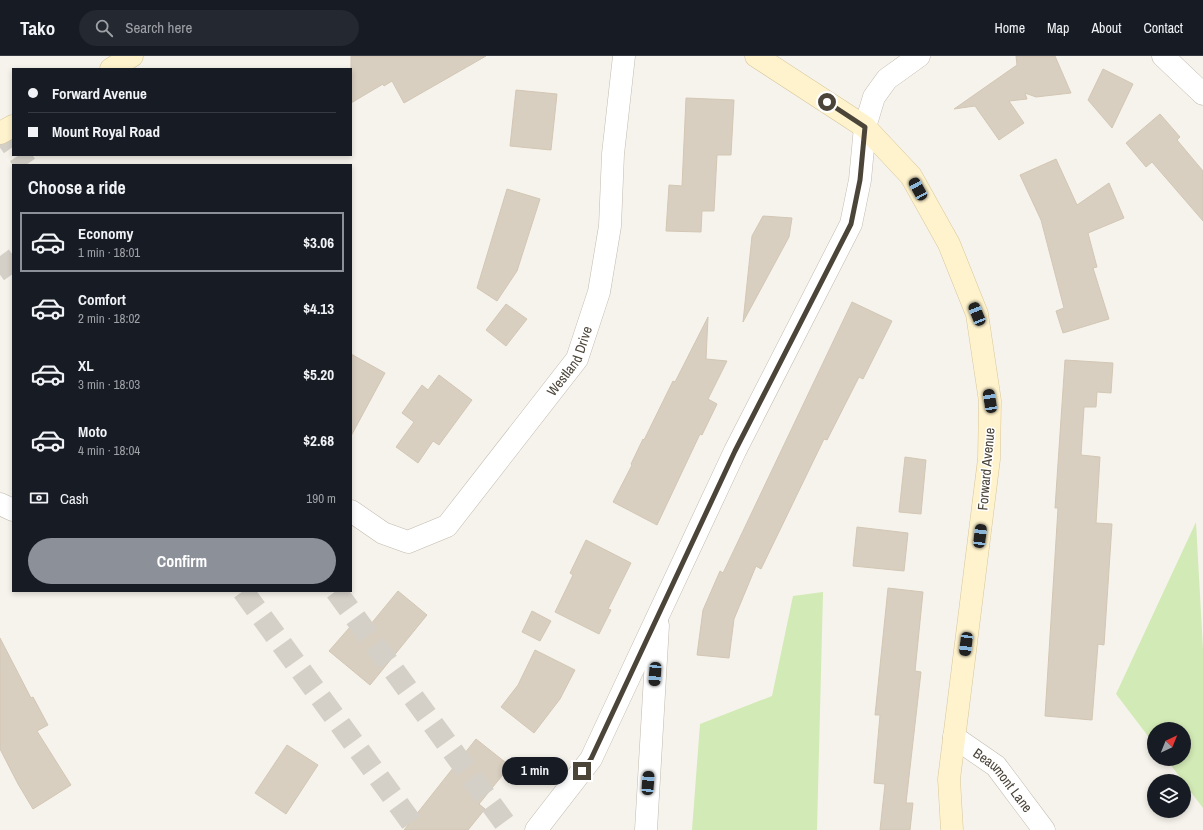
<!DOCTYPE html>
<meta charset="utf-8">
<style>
:root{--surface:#171b24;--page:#242831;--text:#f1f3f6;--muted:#9ea1a6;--line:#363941;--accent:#8c9099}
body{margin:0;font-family:"Archivo Narrow",sans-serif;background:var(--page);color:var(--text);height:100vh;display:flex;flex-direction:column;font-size:15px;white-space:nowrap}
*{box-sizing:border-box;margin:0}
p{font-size:13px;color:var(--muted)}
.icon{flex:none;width:22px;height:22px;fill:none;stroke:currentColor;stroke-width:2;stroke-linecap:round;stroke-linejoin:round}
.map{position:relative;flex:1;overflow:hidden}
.side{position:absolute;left:12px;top:108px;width:340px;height:428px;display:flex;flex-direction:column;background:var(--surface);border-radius:0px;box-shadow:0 2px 6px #0003}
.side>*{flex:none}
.banner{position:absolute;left:12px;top:12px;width:340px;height:88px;border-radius:0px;box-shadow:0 2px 6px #0003;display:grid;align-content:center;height:88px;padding:0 16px;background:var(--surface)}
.needle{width:26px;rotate:43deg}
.controls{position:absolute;left:1147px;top:666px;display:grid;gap:8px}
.controls a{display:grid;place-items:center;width:44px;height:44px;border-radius:50%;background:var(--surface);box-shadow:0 2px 6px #0003;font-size:20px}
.end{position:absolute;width:18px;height:18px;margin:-9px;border:5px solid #4b4439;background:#fff;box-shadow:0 0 0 2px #fff}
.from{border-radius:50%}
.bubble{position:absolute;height:28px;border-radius:14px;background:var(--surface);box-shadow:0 2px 6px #0003;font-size:13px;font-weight:700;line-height:28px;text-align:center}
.car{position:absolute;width:12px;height:24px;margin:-12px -6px;border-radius:5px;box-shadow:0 0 3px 1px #0007;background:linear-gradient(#222 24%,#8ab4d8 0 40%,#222 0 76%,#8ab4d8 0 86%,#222 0)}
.banner b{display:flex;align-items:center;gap:14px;height:38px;font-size:15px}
.banner b+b{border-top:1px solid var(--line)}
.banner i{width:10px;height:10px;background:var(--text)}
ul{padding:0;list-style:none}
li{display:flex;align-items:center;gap:12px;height:60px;margin:0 8px 6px;padding:0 8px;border:2px solid transparent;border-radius:0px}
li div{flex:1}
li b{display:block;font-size:15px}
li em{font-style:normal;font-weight:700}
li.on{border-color:var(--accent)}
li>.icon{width:36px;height:36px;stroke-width:1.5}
h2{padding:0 16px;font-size:18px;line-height:48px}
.pay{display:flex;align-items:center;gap:10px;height:44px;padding:0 16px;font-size:15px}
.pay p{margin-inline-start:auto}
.button{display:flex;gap:8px;margin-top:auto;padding:8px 16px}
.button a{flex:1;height:46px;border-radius:24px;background:var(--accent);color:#fff;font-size:16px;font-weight:700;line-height:46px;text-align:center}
header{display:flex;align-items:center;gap:24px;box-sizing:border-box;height:56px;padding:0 20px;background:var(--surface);border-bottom:1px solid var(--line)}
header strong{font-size:19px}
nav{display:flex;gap:22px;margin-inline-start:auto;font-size:14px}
.search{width:280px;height:36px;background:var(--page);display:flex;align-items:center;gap:10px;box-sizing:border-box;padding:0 14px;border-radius:22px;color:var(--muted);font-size:15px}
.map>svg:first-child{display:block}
.green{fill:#d2eab5}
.building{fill:#d8cfc1;stroke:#d3c7b4}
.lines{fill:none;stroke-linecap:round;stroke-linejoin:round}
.highway-tunnel{stroke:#d4d0c8;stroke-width:22;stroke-dasharray:22 11;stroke-linecap:butt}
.street-casing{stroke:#c2bbae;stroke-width:23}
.secondary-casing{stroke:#d6c79b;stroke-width:23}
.street{stroke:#fff;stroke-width:22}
.secondary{stroke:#fff3cd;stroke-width:22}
.route{stroke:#4b4439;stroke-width:5}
.labels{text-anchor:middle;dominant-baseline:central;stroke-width:3;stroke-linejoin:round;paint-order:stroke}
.street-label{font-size:14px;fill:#4b4439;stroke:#fff}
</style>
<header>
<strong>Tako</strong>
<div class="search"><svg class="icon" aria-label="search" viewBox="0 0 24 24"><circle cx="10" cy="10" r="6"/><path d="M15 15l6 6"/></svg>Search here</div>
<nav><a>Home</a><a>Map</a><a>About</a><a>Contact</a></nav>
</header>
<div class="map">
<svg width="1203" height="774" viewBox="0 0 1203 774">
<rect width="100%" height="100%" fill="#f6f3ec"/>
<!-- green -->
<path class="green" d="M1196 466 1203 594V752L1184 727V725H1183L1166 703H1184V673H1154V688L1116 638Z
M823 536 817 774H692L700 668 772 640 793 540Z"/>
<!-- building -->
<path class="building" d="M351 0H486L404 47 392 25 384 30 383 28 351 47Z
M1016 0H1055L1071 37 1036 41 1025 37 1027 43 1009 45 1024 67 999 84 975 50 954 53 1017 9Z
M1103 13 1133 28 1112 72 1088 44Z
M516 34 557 38 551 94 510 90Z
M686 42 734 44 731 99H717L714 155H702L701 176 666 175 669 129 682 130Z
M1160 58 1180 81 1177 84 1203 115V165L1152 106 1146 111 1126 87Z
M1056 103 1077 149 1109 127 1124 162 1088 177 1097 211 1093 212 1109 263 1063 277 1056 255 1064 252 1041 164 1020 119Z
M507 133 540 143 517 215 497 245 477 232Z
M763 160 792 162 789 181 743 266 752 180Z
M852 246 892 265 863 323 859 321 827 384 824 383 761 513 756 510 734 563 729 602 697 599 703 554 720 515 723 517Z
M506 248 527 263 506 290 486 274Z
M708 261 706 303 727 305 708 343 717 348 702 379 700 378 657 469 613 446 632 409 631 408 643 383 644 384 673 325 675 326Z
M351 298 385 317 351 380Z
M1065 304 1113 307 1111 337 1097 336 1096 351H1084L1081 399 1100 401 1096 467 1112 468 1104 589 1098 588 1092 664 1045 660 1058 452H1055Z
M439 319 472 344 439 389 433 385 418 407 396 391 414 366 402 357 422 329 428 334Z
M905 401 926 404 921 458 899 456Z
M857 471 908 477 904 515 853 510Z
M586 484 631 507 608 553 611 554 599 578 555 556 573 519 570 517Z
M888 532 923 536 915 615 921 616 906 747H913L910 774H880L885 728 874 727 880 659H875Z
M398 535 427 559 370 629 329 595 350 571 361 580Z
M532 555 551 565 540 585 522 576Z
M0 582 31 642 33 641 48 669 37 675 71 729 33 753 18 728 0 693Z
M535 594 575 614 560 643 534 677 501 651 518 629Z
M476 683 510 710 479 748 485 753 468 774H404Z
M287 689 318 709 286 758 255 737Z"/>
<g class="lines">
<!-- highway-tunnel -->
<path class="highway-tunnel" d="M0 73 13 91
M19 99 26 109
M0 200 13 218
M243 535 417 774
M336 535 510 774"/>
<defs>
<g id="street">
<path d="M1163 0 1203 38"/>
<path d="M0 448 13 454"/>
<path id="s1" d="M351 455 383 477 408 486 447 470 577 303 599 236 610 170 613 98 624 0"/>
<path id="s2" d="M954 681 996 710 1044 774"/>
<path d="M536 774 591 703 735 395 851 168 860 124 865 71 874 41 887 23 919 0"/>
<path d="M646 774 658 569"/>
</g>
<path id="secondary" d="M756 0 865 71 911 120 949 188 977 258 990 345 989 403 949 723 952 774
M111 13 132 0
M0 77 13 70"/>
</defs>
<!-- street casing -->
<use href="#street" class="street-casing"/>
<!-- secondary casing -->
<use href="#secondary" class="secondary-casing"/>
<!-- street -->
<use href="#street" class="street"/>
<!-- secondary -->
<use href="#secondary" class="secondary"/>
</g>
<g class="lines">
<!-- route -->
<path class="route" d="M582 715 591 703 735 395 851 168 860 124 865 71 827 46"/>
</g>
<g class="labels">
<!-- street labels -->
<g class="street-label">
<text stroke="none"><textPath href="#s1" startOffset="314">Westland Drive</textPath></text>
<text transform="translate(986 413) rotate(-85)">Forward Avenue</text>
<text stroke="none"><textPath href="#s2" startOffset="66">Beaumont Lane</textPath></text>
</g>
</g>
</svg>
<div class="controls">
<a><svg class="needle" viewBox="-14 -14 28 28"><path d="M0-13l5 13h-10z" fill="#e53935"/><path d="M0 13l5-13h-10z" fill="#9ea1a6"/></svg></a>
<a><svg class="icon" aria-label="layers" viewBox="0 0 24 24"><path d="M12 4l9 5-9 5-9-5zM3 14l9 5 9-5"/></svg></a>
</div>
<i class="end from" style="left:827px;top:46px"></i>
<i class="end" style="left:582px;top:715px"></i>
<div class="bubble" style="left:502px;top:701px;width:66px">1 min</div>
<i class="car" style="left:918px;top:133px;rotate:331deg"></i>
<i class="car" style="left:977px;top:258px;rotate:338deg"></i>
<i class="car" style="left:990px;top:345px;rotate:351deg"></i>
<i class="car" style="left:980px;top:480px;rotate:7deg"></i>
<i class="car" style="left:966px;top:588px;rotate:187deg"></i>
<i class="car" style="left:655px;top:618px;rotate:184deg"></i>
<i class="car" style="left:648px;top:727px;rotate:4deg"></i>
<div class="banner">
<b><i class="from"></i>Forward Avenue</b>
<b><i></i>Mount Royal Road</b>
</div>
<section class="side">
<h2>Choose a ride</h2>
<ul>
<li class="on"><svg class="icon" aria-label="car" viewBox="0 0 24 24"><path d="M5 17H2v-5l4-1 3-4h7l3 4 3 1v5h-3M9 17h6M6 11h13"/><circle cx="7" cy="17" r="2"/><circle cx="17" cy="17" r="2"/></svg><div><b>Economy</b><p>1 min · 18:01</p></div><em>$3.06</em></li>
<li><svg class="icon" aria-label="car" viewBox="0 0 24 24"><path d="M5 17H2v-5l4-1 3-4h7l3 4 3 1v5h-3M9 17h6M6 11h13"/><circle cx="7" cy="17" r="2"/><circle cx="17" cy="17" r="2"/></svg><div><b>Comfort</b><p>2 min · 18:02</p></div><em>$4.13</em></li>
<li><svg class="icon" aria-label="car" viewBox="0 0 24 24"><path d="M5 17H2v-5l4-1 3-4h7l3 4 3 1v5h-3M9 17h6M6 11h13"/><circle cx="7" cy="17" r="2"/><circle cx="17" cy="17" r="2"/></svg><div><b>XL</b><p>3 min · 18:03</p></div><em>$5.20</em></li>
<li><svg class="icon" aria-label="car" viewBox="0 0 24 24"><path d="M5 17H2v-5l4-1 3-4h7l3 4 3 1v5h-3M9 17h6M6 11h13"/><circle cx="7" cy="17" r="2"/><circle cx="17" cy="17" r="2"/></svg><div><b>Moto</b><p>4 min · 18:04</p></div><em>$2.68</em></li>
</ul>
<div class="pay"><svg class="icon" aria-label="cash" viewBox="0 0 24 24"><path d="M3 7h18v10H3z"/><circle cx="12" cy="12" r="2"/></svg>Cash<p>190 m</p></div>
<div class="button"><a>Confirm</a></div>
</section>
</div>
